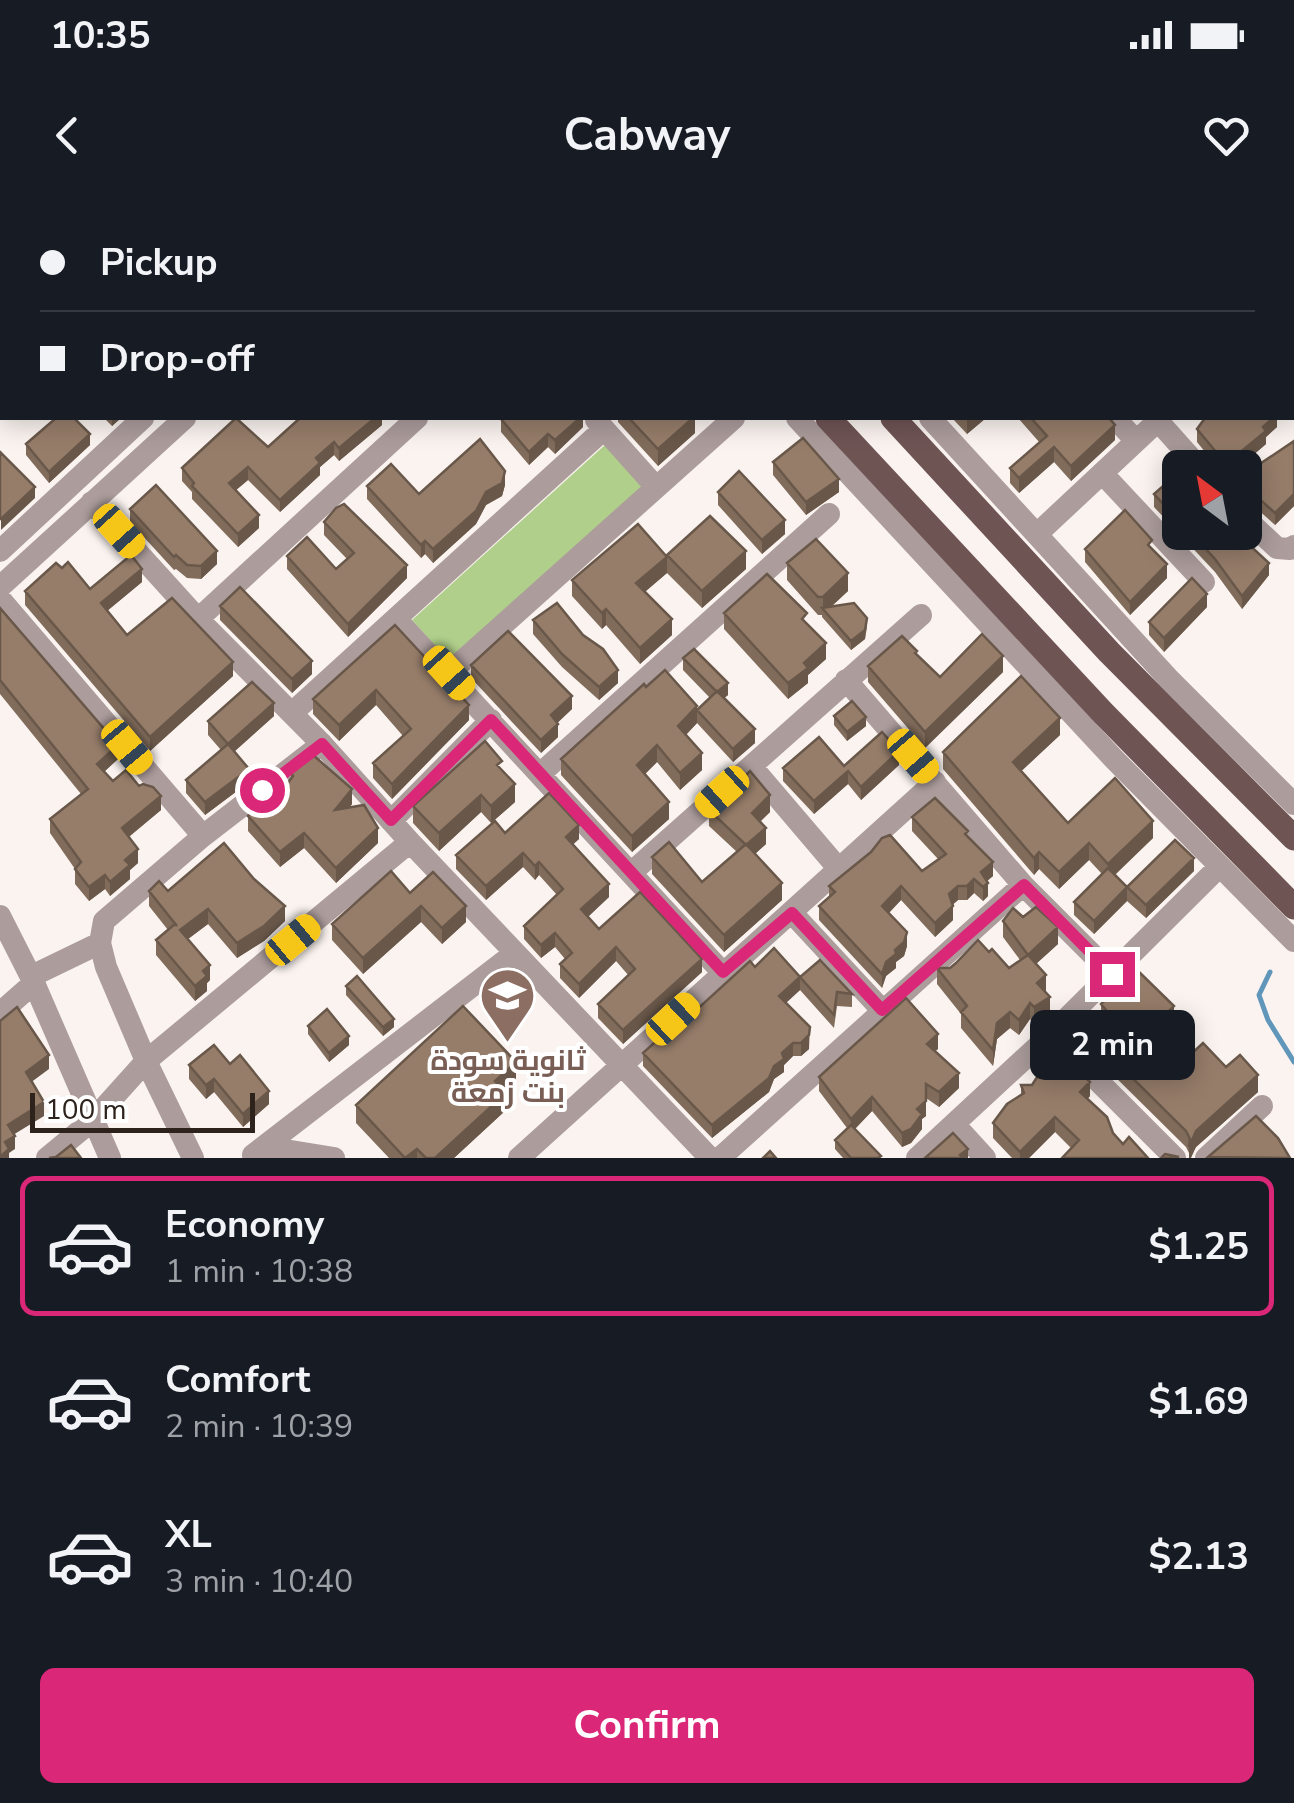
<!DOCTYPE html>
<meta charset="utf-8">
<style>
:root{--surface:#171b24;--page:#20242c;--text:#f1f3f6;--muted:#9ea1a6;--line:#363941;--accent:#db2777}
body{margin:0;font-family:"Nunito Sans",Cairo,sans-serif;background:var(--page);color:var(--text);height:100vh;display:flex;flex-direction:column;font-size:38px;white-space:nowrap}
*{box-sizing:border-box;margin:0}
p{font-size:32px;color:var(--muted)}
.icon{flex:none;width:55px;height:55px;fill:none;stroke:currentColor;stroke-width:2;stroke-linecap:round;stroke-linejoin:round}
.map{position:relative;height:958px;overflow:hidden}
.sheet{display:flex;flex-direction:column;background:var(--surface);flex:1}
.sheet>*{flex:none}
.top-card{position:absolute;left:0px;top:0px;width:1295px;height:220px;box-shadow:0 5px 25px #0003;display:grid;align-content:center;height:220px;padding:0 40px;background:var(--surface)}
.needle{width:65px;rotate:328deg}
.fabs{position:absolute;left:1162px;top:250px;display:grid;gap:20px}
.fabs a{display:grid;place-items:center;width:100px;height:100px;border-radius:15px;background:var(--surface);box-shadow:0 5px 25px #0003;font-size:50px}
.scale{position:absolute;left:30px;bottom:25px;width:225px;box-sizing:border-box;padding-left:10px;border:5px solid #2e221d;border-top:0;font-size:28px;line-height:35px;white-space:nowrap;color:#2e221d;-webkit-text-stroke:8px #fff;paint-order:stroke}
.end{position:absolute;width:45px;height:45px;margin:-22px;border:12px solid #db2777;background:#fff;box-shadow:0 0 0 5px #fff}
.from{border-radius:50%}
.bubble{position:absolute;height:70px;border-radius:15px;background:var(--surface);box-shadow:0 5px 25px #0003;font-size:32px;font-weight:700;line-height:70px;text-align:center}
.car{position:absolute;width:30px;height:60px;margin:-30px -15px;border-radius:12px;box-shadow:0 0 8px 2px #0007;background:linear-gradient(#f5c518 24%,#345 0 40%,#f5c518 0 76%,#345 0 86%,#f5c518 0)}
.top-card b{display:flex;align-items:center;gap:35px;height:95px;font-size:38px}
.top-card b+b{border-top:2px solid var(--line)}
.top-card i{width:25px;height:25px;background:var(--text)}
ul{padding:18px 0 0;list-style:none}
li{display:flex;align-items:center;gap:30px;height:140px;margin:0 20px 15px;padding:0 20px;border:5px solid transparent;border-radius:15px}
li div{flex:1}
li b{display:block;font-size:38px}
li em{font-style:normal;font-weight:700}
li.current{border-color:var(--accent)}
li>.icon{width:90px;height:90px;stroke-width:1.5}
.action{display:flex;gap:20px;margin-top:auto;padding:20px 40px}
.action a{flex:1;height:115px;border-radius:15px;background:var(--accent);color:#fff;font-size:40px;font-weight:700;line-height:115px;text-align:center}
.status{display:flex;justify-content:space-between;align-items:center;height:70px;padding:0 50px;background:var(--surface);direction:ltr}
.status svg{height:28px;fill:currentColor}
header{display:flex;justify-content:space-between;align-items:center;height:130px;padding:0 40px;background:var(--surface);font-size:45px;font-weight:700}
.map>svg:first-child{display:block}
.green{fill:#b0cf8a}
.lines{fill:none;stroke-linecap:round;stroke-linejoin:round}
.stream{stroke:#6096ba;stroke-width:5}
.minor{stroke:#ac9c9c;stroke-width:22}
.major{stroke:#6f5454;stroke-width:25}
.wall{fill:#816c5b}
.shaded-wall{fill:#69584a}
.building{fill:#967d6a;stroke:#69584a;stroke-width:2.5}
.route{stroke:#db2777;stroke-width:12}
.labels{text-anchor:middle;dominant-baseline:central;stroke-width:8;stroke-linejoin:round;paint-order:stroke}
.education-label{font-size:28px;font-weight:bold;fill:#785e54;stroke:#fff}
</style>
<div class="status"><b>10:35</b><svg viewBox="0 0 49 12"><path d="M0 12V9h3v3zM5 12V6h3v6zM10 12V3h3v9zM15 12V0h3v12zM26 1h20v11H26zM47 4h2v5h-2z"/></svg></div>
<header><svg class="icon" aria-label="back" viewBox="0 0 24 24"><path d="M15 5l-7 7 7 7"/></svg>Cabway<svg class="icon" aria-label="heart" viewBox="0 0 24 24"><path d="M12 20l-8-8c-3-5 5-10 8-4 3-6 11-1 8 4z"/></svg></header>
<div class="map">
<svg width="1294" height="958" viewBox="0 0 1294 958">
<rect width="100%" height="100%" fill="#faf3f0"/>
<!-- green -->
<path class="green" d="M606 244 645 286 449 461 412 420Z"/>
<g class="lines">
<!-- stream -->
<path class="stream" d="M1270 772 1259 795 1268 820 1294 862"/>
<!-- minor -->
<path class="minor" d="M21 0 23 2
M210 0 212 2
M596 0 598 2
M729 0 731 2
M1097 0 1100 2
M378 2 381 0
M421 2 424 0
M904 2 907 0
M1188 2 1191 0
M1292 95 1294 94
M0 153 2 155
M797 218 1114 559 1294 741
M930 218 1168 478 1294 604
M1115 218 1136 241
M596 220 656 287
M1158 221 1200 268
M1102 273 1204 382
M92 302 198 419 322 544 410 642 710 958
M1245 318 1277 348 1290 349 1294 346
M1037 334 1161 218
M0 351 143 218
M0 387 185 218
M0 399 203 636
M198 419 417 218
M397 420 723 773
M449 473 734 218
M846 480 1023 685 1112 774
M292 513 604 229
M751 566 838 668
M540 574 829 314
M391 621 491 520
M632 672 921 415
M792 713 882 810
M0 716 34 783 110 958
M0 813 34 783 38 773 100 743
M1051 834 1175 958
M954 924 985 958
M253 955 515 753
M254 955 291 951 334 958
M47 958 93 920 146 861 410 642
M193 958 146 861 106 767 100 743 104 721 203 636 322 544
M519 958 935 582
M720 958 1023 685
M917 958 1051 834 1219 667
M1206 958 1262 906"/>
<!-- major -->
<path class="major" d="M625 0 627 2
M693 0 695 2
M828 218 1103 513 1294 707
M893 218 1109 452 1294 638"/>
</g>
<!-- wall -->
<path class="wall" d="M296 0H365V2H299Z
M773 0H895V2H775Z
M929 0H1092V2H932Z
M104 218H121L112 226Z
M382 218V225L339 261 334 255 320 267V275L280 312 248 280 236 290 259 328 238 347 192 299V292L182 281V268Z
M583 218V227L555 254 548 247 529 265 501 232V219Z
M618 218H695V233L658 266 618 222Z
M952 218H986L967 234Z
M1018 218H1085L1115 240 1071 281 1054 262 1019 293 1010 283V268L1040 243Z
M1277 218V227L1266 237V244L1238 268H1218L1197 242V229Z
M1294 241V306L1275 325 1255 307 1245 302V274Z
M26 244 90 245 49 283 26 255Z
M773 262 839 292 806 315 773 275Z
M1180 271V332H1240L1269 375 1242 409 1215 372 1154 307V294Z
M505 285 502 296 486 305 476 324 433 363 425 354 421 358 367 299V286L419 294Z
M718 292 785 334 762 354 718 305Z
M130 309 217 364 201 379 187 378 176 369 174 370 130 322Z
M324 322 407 378 348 437 287 369V356L336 369 347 359 324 335Z
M1085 349 1152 350 1167 378 1130 415 1085 362Z
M667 357 746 369 702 408 667 373 645 392 672 435 640 464 606 425 602 429 572 396V380Z
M787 363 848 391 831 407 867 427 865 439 851 450 822 417V415H818L787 380Z
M142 382 107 411 127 435 233 476 150 551 25 405V391L90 389Z
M220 406 312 474 292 493 220 420Z
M1207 407 1164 452 1149 435V422Z
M0 408 118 559 104 572 113 581 139 586 161 610 129 637 138 663 130 670V679L110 696 105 689 89 701 75 684V669L50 633V619L81 594 0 494Z
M724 413 807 425 826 459 808 475V483L788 499 724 429Z
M533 420 618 483 599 500 562 467 533 434Z
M395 425 469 520 392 599 373 578V563L403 536 376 505 339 541 313 514V499Z
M917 455 940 477 1003 472 925 548 868 482V466Z
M683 458 728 495 724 498 755 543 733 562 697 523 686 535 702 570 680 590 657 562 645 574 669 619 632 652 561 575V559L697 510 710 498 683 470Z
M471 465 572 509 557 523 558 537 541 553 471 478Z
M274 516 234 552 249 582 205 615 186 593V580L221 550 208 535V521Z
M834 516 866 526 847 541 834 525Z
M1060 535 1021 571 1068 623 1153 638 1115 675 1127 687 1194 671 1146 718 1127 701 1094 734 1074 715V702L1102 674 1089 660 1059 689 1039 669 1034 675 943 569V552Z
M899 565 861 600 848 584 814 614 783 581V568Z
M502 571 515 602 491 623 481 612 439 651 413 623V606Z
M291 572 352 604 349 608 378 643 336 683 304 648 280 667 248 631V616L284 588 291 578Z
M709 610 770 612 760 622 766 644 755 654 782 700 724 752 652 674V657L702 682 737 652 709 626Z
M912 617 968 638 993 676 987 681 988 696 983 701 974 693 967 700H958L952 705 953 720 935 737 901 700 889 713 907 746 904 756 896 762V768L886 776 882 788 819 720V706L829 697V686L922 671 938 659 912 631Z
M505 633 579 639 573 644 609 697 588 717 599 729 702 772 623 844 598 818V804L629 776 616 761 579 798 560 778V764L565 759 555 747 541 758 524 739V726L557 695 539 675 535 680 523 667 486 700 456 669V655Z
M149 691H168L285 721 264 741 237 758 208 724 188 739 210 780 207 783V791L195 801 156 755V740L168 730 149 706Z
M410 693 466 722 442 744 421 722 363 774 332 740V724Z
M1003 721 1058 744 1036 764 1046 791 1045 792 1050 813 1034 823 1030 819 1019 835 1010 828 997 839 993 866 961 828V814L937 784V768H950L989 752 1009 768 1020 760 1003 737Z
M755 767 800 777 852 794V807L837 806 834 828 800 790 786 803 810 827 809 849 801 856H793L784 865V872L774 879 769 892 712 938 643 866V853L669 835Z
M346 786 394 827 383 836 346 795Z
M1101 804 1174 822 1161 835 1186 859 1226 867 1258 892 1196 947 1189 958V953L1186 947 1097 859V843L1110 831 1101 820Z
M308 826 349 845 329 862 308 834Z
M938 849 935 851 959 888 939 907 926 898V916L922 919V929L911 943 902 947 872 911 855 929 881 958H843L835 949V940L847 928 819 891V877Z
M230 864 269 904 243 927 214 892 206 899 189 879V865Z
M516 880 504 890 506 910 454 958H389L356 923V905Z
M1021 885 1090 896 1087 899 1123 944 1148 958 1071 948 1055 932 1029 958H1012L993 938V923L1021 895Z"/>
<!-- shaded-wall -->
<path class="shaded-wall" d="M61 0H75L72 2H61Z
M503 0H518L515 2H500Z
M801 0H814V2H798Z
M1157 0H1174L1171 2H1155Z
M112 218H121L112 226Z
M375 218H382V225L339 261V248Z
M580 218H583V227L555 254V240Z
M693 218H695V233L658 266V249Z
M969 218H986L967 234V219Z
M1273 218H1277V227L1266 237V244L1238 268H1226V264Z
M1115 225V240L1071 281V266Z
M90 234V245L49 283V272Z
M548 234V247L529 265V252Z
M334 242V255L320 267V275L280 312V300L316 258Z
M1054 247V262L1019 293V278Z
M248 267V280L229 296V283Z
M505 271V285L502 296 486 305 476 324 433 363V349Z
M839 279V292L806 315V302Z
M35 287V298L1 330V319Z
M1294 294V306L1275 325V313Z
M259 315V328L238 347V334Z
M785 320V334L762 354V340Z
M425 341V354L421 358V345Z
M217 351V364L201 379V366Z
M746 351V369L702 408V391Z
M667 357V373L636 399V383Z
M1269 363V375L1242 409V396Z
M1167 364V378L1130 415V402Z
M407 365V378L348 437V424Z
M142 369V382L101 416V403Z
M848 373V391L825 412 823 409V397Z
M1207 394V407L1164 452V438Z
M606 409V425L602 429V413Z
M867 418 865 439 851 450V441Z
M672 419V435L640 464V448Z
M826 443V459L808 475V483L788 499V483L804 463Z
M1003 456V472L925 548V532Z
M312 461V474L292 493V479Z
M233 462V476L150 551V537Z
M618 470V483L599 500V487Z
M728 483V495L717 504V492Z
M376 490V505L339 541V525Z
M572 496V509L551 529V515Z
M274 503V516L228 557V544Z
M469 505V520L392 599V584Z
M697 506V523L678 543V526Z
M866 517V526L847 541V532Z
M1060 518V535L1013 579V562Z
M558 524V537L541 553V540Z
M755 529V543L733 562V549Z
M118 545V559L97 578V564Z
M657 545V562L637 582V565Z
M899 551V565L861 600V587Z
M702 553V570L680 590V573Z
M249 569V582L205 615V602Z
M848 571V584L814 614V601Z
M515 584V602L491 623V606Z
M352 589V604L335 625V610Z
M481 595V612L439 651V633Z
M770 595V612L752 629V613Z
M161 596V610L122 642V628Z
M669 602V619L632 652V636Z
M1153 621V638L1108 681V664Z
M579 625V639L566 651V637Z
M378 628V643L336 683V668Z
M766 628V644L746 662V645Z
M304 633V648L280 667V652Z
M1089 643V660L1059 689V672Z
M138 649V663L130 670V679L110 696V682L125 660Z
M1039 652V669L1034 675V658Z
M523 653V667L486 700V686Z
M1194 658V671L1146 718V705Z
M539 662V675L535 680V666Z
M993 662V676L981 686V672Z
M105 675V689L89 701V687Z
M974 679V693L967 700V686Z
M782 683V700L724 752V735Z
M988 683V696L983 701V687Z
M609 684V697L581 723V709Z
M901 686V700L882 720V706Z
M958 686V700L949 708V694Z
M1127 687V701L1094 734V721Z
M285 706V721L264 741 237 758V743Z
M421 706V722L363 774V758Z
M466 706V722L442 744V728Z
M953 706V720L935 737V723Z
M208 709V724L180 745V730Z
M1058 727V744L1028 771V755Z
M907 732V746L904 756 896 762V768L886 776 882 788V774L886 762Z
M555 733V747L541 758V745Z
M616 747V761L579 798V784Z
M702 759V772L623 844V830Z
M210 765V780L207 783V791L195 801V786L203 771Z
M1046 775V791L1037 799V783Z
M800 777V790L779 809V796Z
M1050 797V813L1034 823V807Z
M1030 803V819L1019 835V820Z
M1174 806V822L1153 843V827Z
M1010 812V828L997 839 993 866V850L997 823Z
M394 819V827L383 836V827Z
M938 834V849L927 858V844Z
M809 835V849L801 856V843Z
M349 836V845L329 862V853Z
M793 843V856L784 865V872L774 879 769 892 712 938V925L774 866 782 853Z
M49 855V869L26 886V872Z
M516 862V880L495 898V881Z
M959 873V888L939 907V892Z
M1258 875V892L1196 947 1191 958H1189V947L1196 931Z
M214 879V892L206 899V885Z
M1090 882V896L1080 907V892Z
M269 891V904L243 927V914Z
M506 893V910L454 958H435Z
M872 897V911L851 933V919Z
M926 901V916L922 919V929L911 943 902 947V933L917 909Z
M44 902V916L8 938V925Z
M1055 917V932L1029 958H1020V952Z
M15 936V949L9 953V958H0L5 942Z
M417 949V958H407Z
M968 949V958H960V955Z"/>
<!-- building -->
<path class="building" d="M310 0H358L355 2H313Z
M453 0H503L500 2H450Z
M824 0H893L891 2H826Z
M944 0H1092L1090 2H946Z
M1124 0H1157L1155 2H1126Z
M1204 0H1294V28L1292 26V2H1207Z
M2 52V126H0V54Z
M1294 160V198L1292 197V162Z
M56 218H74L90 234 49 272 26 244Z
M236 218 268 247 300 218H375L339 248 334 242 316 258 320 263 280 300 248 267 229 283 259 315 238 334 192 286 194 283 182 268Z
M503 218H580L555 240 548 234 529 252 501 219Z
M629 218H693L658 249Z
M1031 218H1109L1115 225 1071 266 1054 247 1019 278 1010 268 1047 236Z
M1205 218H1273L1263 227 1266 231 1226 264 1197 229Z
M803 238 839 279 806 302 773 262Z
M480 239 505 271 502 283 486 292 476 311 433 349 425 341 421 345 367 286 391 264 419 294Z
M1294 241V294L1275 313 1255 295 1245 290V274Z
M0 252 35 287 1 319 0 318Z
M739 271 785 320 762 340 718 292Z
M1180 271V322L1154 294Z
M156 285 217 351 201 366 187 365 176 355 174 357 130 309Z
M344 304 407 365 348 424 287 356 307 337 336 369 354 353 324 322 336 308Z
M1125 310 1152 340 1148 345 1167 364 1130 402 1085 349Z
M710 316 746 351 702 391 667 355Z
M638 324 667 357 636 383 672 419 640 448 606 409 602 413 572 380Z
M1190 332H1240L1247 337 1245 341 1269 363 1242 396 1215 359Z
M816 339 848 373 823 397H818L787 363Z
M131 355 142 369 101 403 127 435 172 398 233 462 150 537 25 391 56 363 62 368 68 362 90 389Z
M767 374 807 413 802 419 826 443 804 463 808 468 788 483 724 413Z
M1192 378 1207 394 1164 438 1149 422Z
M240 387 312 461 292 479 220 406Z
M557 403 583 435 603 449 618 470 599 487 562 454 533 420Z
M854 403 867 418 865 430 851 441 822 408Z
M0 408 118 545 97 564 113 581 126 570 139 586 143 584 153 587 161 596 122 628 138 649 125 660 130 665 110 682 105 675 89 687 75 669 81 662 50 619 88 589 0 480Z
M395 425 469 505 392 584 373 563 411 529 376 490 339 525 313 499Z
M508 431 572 496 551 515 558 524 541 540 471 465Z
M982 434 1003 456 925 532 868 466 902 436 917 451 915 453 940 477Z
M694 449 728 483 717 492 683 458Z
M665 470 697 506 678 526 702 553 680 573 657 545 637 565 669 602 632 636 561 559 644 484 646 487Z
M1021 476 1060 518 1013 562 1068 623 1115 578 1153 621 1108 664 1089 643 1059 672 1039 652 1034 658 943 552Z
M252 482 274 503 228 544 208 521Z
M717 491 755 529 733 549 697 510Z
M852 501 866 517 847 532 834 516Z
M882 532 899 551 861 587 848 571 814 601 783 568 819 537 844 566Z
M485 541 502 561 497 565 515 584 491 606 481 595 439 633 413 606Z
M228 544 249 569 205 602 186 580Z
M313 555 352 589 335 610 364 605 378 628 336 668 304 633 280 652 248 616 273 588H284L293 576 291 572Z
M750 571 770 595 752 613 766 628 746 645 709 610Z
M549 593 579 625 566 637 609 684 581 709 599 729 640 692 702 759 623 830 598 804 635 769 616 747 579 784 560 764 572 753 555 733 541 745 524 726 563 689 539 662 535 666 523 653 486 686 456 655 495 621 505 633Z
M935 598 968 631 965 634 993 662 981 672 988 683 983 687 974 679 967 686H958L949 694 953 706 935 723 901 686 882 706 907 732 904 742 895 750 896 754 886 762 882 774 819 706 835 692 829 686 871 652 882 638 890 635 922 671 946 654 912 617Z
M1175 640 1194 658 1146 705 1127 687Z
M669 642 702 682 746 644 782 683 724 735 652 657Z
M224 643 254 679 285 706 264 726 237 743 208 709 180 730 210 765 203 771 207 776 195 786 156 740 175 724 177 726 149 691 159 681 168 691Z
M1108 668 1127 687 1094 721 1074 702Z
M391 671 410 693 433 672 466 706 442 728 421 706 363 758 332 724Z
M1036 707 1058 727 1028 755 1003 721 1013 708 1023 717Z
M978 740 989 752 992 749 1009 768 1028 755 1046 775 1037 783 1050 797 1034 807 1030 803 1019 820 1010 812 997 823 993 850 961 812 967 806 937 768H950L956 763Z
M774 748 800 777 779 796 810 827 809 835 801 843H793L782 853 784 859 774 866 769 878 712 925 643 853 666 832 669 835 750 761 755 767Z
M820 760 852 794 837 792 834 815 800 777Z
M1136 769 1174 806 1153 827 1186 859 1203 843 1226 867 1240 855 1258 875 1196 931 1189 947 1190 939 1186 931 1097 843 1118 824 1101 804Z
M357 776 394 819 383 827 346 786Z
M906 798 938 834 927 844 959 873 939 892 926 884V901L917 909 922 914 911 929 902 933 872 897 851 919 819 877Z
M463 806 516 862 495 881 506 893 435 958H426L417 949 405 958 356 905Z
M17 807 49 855 26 872 44 902 8 925 15 936 5 942 9 949 0 957V821Z
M327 809 349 836 329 853 308 826Z
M214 845 230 864 240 855 269 891 243 914 214 879 206 885 189 865Z
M1063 856 1090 882 1080 892 1107 917 1113 933 1123 944 1129 937 1148 958H1062L1079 940 1055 917 1020 952 993 923 1007 904 1024 893 1021 885H1032L1043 868 1048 869Z
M1256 916 1278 938 1290 958 1208 957Z
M851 925 881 956 878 958H851L835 940Z
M953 933 968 949 960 955 963 958H925Z
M71 945 81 958H49L56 957Z
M770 951 776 958H763Z
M1165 954 1179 957 1161 958Z"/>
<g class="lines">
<!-- route -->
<path class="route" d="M262 590 322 544 391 620 491 520 723 772 792 713 882 810 1024 685 1112 774"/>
</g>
<!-- icons -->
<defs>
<symbol id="school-pin" viewBox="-11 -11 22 30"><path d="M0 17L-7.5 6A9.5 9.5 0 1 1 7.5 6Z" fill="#8d6e63" stroke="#fff"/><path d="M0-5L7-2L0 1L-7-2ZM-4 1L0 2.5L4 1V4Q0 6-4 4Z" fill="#fff"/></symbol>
</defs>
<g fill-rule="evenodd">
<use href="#school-pin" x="476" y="764" width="63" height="86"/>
</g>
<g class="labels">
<!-- education labels -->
<g class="education-label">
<text x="508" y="861">ثانوية سودة<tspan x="508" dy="32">بنت زمعة</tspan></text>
</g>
</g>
</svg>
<div class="fabs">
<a><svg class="needle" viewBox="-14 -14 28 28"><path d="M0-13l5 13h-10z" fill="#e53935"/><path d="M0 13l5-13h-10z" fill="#9ea1a6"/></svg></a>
</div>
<div class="scale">100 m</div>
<i class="end from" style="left:262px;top:590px"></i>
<i class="end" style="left:1112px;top:774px"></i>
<div class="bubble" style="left:1030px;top:810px;width:165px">2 min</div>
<i class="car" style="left:119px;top:331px;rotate:138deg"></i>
<i class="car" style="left:449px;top:473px;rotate:138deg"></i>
<i class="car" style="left:127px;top:547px;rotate:140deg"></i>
<i class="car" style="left:913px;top:556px;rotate:139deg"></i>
<i class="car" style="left:722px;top:592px;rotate:228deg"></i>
<i class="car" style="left:293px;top:740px;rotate:50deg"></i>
<i class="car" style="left:673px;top:819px;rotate:47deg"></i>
<div class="top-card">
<b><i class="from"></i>Pickup</b>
<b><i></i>Drop-off</b>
</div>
</div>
<section class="sheet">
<ul>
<li class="current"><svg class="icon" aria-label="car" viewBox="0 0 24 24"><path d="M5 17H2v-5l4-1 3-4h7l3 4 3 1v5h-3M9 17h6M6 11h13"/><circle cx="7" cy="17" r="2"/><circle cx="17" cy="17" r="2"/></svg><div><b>Economy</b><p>1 min · 10:38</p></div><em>$1.25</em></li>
<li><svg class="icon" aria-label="car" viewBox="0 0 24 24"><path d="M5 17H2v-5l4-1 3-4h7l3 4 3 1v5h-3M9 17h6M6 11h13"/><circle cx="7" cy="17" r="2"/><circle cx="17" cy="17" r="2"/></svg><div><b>Comfort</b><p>2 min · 10:39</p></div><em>$1.69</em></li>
<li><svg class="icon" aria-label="car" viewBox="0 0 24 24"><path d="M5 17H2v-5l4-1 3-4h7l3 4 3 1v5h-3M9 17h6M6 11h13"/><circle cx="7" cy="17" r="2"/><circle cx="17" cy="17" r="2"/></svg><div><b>XL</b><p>3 min · 10:40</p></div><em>$2.13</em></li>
</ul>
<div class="action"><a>Confirm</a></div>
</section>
